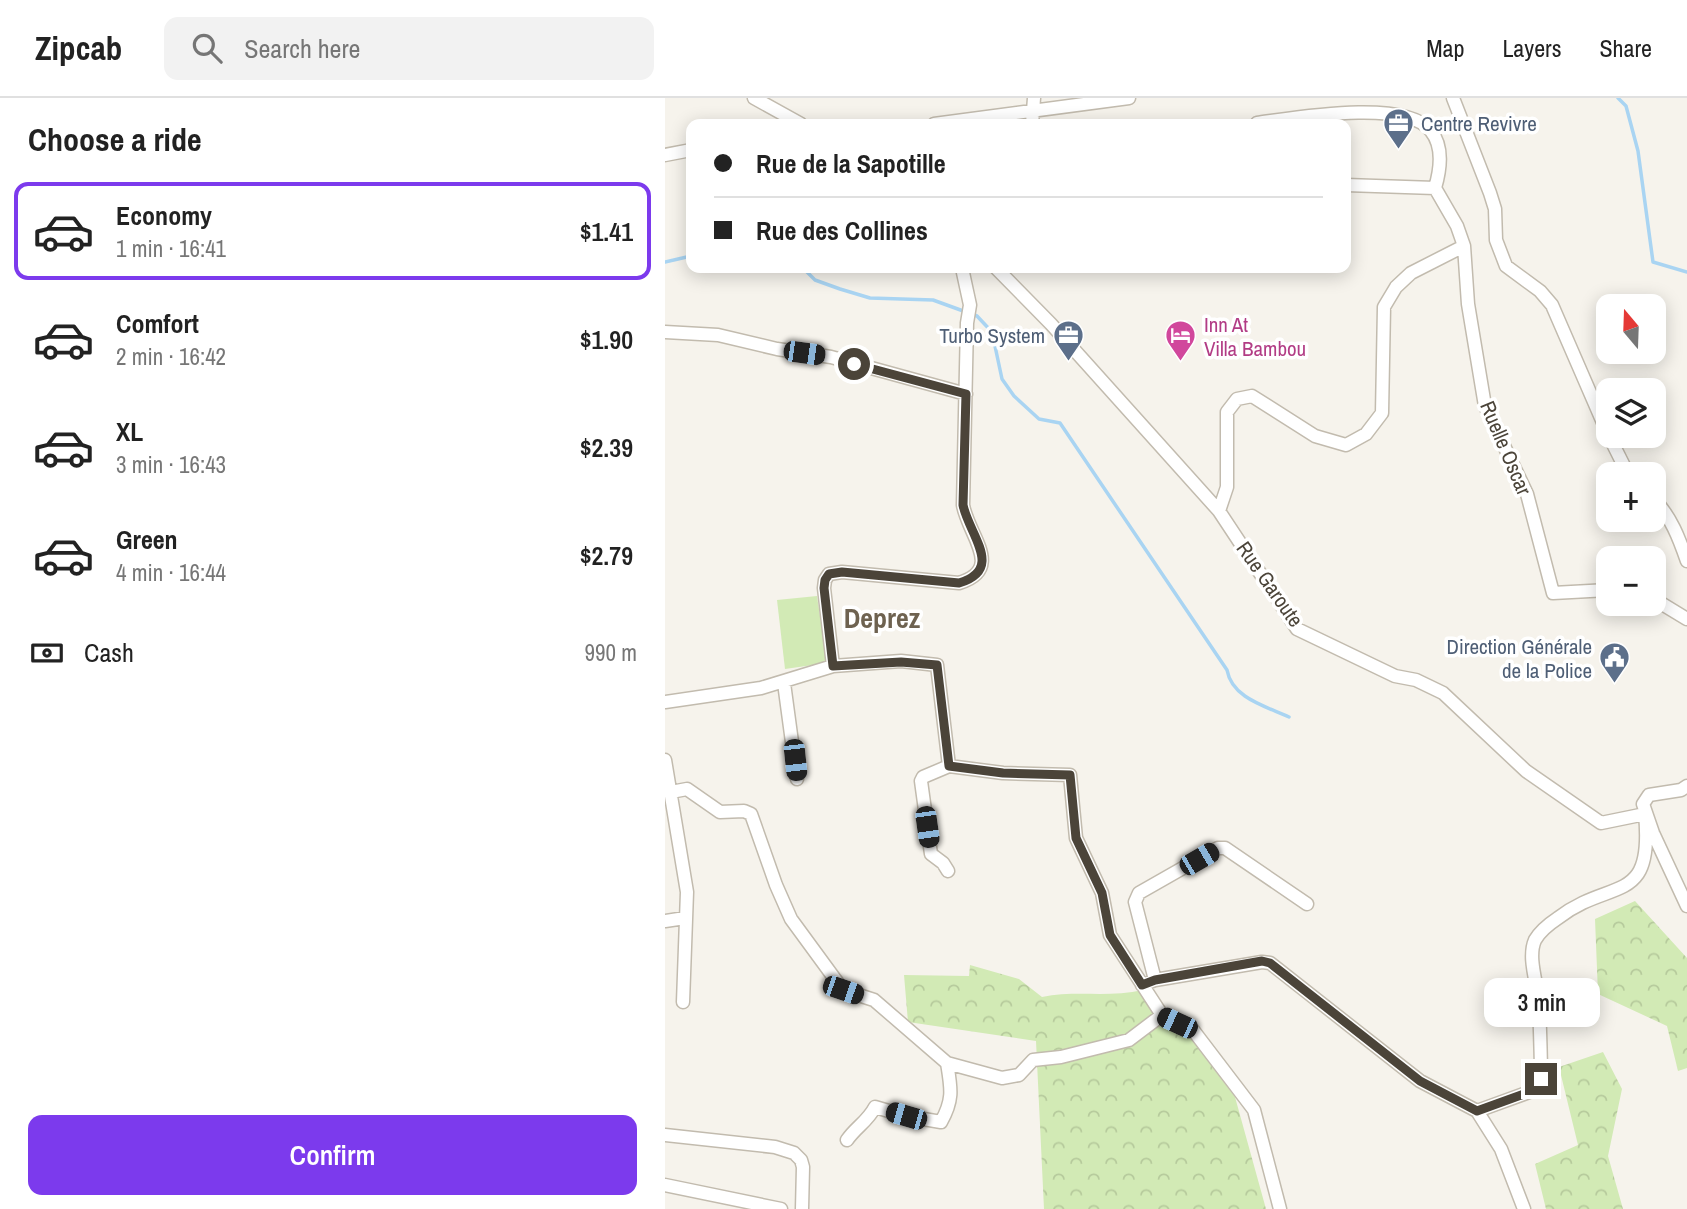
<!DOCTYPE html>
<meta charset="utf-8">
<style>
:root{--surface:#fff;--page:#f2f2f2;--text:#222;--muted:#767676;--line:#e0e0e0;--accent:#7c3aed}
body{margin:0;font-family:"Archivo Narrow",sans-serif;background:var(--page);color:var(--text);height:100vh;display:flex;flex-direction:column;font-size:26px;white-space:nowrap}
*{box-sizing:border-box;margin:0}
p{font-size:23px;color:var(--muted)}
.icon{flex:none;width:38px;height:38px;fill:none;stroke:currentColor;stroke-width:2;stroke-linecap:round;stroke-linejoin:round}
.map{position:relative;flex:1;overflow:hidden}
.sheet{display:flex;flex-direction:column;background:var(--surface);width:665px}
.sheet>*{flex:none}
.guide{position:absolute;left:21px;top:21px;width:665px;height:154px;border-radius:14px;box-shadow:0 4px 18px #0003;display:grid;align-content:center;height:154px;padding:0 28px;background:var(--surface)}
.needle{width:46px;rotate:341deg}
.buttons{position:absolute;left:931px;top:196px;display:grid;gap:14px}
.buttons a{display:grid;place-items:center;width:70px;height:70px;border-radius:14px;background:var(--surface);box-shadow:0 4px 18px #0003;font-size:35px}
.end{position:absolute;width:32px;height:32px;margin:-16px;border:9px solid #4b4439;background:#fff;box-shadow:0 0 0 4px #fff}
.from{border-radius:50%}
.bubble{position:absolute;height:49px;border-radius:14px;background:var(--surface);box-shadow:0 4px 18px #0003;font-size:23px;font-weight:600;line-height:49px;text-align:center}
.car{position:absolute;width:21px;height:42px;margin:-21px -10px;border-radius:9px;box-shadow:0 0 5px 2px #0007;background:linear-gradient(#222 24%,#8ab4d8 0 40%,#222 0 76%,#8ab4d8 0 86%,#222 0)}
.guide b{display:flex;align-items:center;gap:24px;height:66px;font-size:26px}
.guide b+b{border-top:2px solid var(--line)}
.guide i{width:18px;height:18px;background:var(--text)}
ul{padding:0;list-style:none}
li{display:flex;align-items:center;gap:21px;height:98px;margin:0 14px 10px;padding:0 14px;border:4px solid transparent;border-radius:14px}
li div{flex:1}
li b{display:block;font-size:26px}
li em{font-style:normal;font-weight:600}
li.on{border-color:var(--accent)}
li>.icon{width:63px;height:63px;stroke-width:1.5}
h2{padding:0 28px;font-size:32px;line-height:84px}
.pay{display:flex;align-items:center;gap:18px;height:77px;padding:0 28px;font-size:26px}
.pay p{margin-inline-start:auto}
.action{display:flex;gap:14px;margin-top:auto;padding:14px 28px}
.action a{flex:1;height:80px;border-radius:14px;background:var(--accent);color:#fff;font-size:28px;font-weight:600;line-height:80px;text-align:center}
header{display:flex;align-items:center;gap:42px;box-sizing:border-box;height:98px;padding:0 35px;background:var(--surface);border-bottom:2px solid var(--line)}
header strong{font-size:33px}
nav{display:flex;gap:38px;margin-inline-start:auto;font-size:24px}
.search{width:490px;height:63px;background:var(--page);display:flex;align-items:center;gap:18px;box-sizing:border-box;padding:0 24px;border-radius:14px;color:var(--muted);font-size:26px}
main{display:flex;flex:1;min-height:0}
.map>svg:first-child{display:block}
.green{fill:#d2eab5}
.forest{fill:url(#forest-crowns)}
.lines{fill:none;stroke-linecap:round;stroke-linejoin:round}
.stream{stroke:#a9d4f2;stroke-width:3.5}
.minor-casing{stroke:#c2bbae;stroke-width:15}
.minor{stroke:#fff;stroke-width:12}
.route{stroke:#4b4439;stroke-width:9}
.labels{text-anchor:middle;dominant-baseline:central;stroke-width:7;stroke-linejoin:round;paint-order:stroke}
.service-label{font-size:21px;fill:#4e5e75;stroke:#fff;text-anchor:end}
.hotel-label{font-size:21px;fill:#b23c85;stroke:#fff;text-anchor:start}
.street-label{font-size:21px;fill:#4b4439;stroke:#fff}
.district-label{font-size:28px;font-weight:bold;fill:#6e6250;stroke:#fff}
</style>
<header>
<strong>Zipcab</strong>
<div class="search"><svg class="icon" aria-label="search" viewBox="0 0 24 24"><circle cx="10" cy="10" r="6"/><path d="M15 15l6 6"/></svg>Search here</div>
<nav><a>Map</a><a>Layers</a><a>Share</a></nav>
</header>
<main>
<section class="sheet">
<h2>Choose a ride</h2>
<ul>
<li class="on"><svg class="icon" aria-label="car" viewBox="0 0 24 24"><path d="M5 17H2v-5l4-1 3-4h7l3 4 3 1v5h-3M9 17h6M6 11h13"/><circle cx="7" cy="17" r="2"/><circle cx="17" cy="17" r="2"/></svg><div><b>Economy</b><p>1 min · 16:41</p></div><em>$1.41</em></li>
<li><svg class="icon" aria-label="car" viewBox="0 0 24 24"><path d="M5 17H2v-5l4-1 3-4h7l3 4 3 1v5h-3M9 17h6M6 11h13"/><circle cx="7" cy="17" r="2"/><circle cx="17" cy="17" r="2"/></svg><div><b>Comfort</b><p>2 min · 16:42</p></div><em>$1.90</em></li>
<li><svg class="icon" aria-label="car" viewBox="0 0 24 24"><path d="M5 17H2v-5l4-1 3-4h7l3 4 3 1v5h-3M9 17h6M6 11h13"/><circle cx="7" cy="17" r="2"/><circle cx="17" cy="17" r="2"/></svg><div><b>XL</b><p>3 min · 16:43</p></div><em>$2.39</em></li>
<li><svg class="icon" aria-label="car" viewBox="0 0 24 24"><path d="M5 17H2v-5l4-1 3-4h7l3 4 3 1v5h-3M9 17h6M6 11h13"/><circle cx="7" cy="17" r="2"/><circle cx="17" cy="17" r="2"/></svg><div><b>Green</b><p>4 min · 16:44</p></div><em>$2.79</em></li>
</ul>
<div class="pay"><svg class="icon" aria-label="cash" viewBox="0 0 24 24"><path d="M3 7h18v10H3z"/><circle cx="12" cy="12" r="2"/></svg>Cash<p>990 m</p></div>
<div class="action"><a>Confirm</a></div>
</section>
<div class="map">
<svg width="1022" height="1111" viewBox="0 0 1022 1111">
<defs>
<pattern id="forest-crowns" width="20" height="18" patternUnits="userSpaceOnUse" patternTransform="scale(1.75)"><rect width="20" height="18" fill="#d2eab5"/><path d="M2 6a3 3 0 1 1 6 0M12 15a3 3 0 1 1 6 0" fill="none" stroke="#b6ca9c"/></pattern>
</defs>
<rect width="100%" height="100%" fill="#f6f3ec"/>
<!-- green -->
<path class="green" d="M152 498 162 565 120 571 112 502Z"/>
<!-- forest -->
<path class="forest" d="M970 803 1022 860V970L1013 973 1002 928 933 896 930 821Z
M305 867 354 881 377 899C410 892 444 900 478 892L521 934 570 999 601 1111H379L371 943 243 924 239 877 304 878Z
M938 954 957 991 943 1058 958 1111H881L870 1066 913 1047 894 969Z"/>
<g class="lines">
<!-- stream -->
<path class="stream" d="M953 0 961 8 973 53 988 164 1022 174
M0 164 26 158
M138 170 150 182 175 191 205 200 268 202 312 218 327 234 337 281 349 298 374 321 395 325 562 572C567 600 600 608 624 619"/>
<defs>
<path id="minor" d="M89 0 136 26
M788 0 825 95 830 111 831 142 841 168 875 193 887 207 943 336
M592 25C629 20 741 0 766 33 779 49 775 73 770 90
M269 26 464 0
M367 26 369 0
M0 57 26 52
M681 87 770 90 792 128 799 148 803 206 820 308 862 396 888 495 943 492
M331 170 386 226 554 413 632 531 730 578 751 582 778 595 861 673 936 725 980 716
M0 234 53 237 112 251 166 259 301 296
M944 338 963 376
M989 401C1006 419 1014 440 1022 463
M554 413 562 389V314L572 301 587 298 650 338 681 347 701 336 717 315 719 209 731 189 746 175 799 148
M989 501 1022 521
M168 568 159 490 160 482 164 476 177 474 294 485C340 471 303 437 298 407L302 225 305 207 297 170
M119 585 132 681
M0 604 96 590 168 568 236 563 272 567 284 668 258 679 256 683 266 756 278 765 283 773
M0 662 22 794 18 904
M284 668 338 675 405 677 411 740 437 795 445 837 497 917 528 932 589 1012 615 1111
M1022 688 1016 692 984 697 978 706 988 735 1022 808
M6 694 22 691 55 714 79 713 86 716 111 787 126 821 178 892 209 902 282 965 337 980 354 977 368 962 396 959 464 942 497 917
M0 823 20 820
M490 882 470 804 474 795 553 750H560L642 806
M477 887 490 882 597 864 605 865 755 983 812 1013 867 993 873 988 876 981C876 956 875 931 874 906 873 887 862 860 870 842 875 833 884 826 893 820 946 779 989 809 980 716
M812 1013 836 1051 859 1111
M0 1037 110 1049 129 1055 136 1062 138 1069 137 1111
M182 1042C191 1029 203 1023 210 1009L241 1018 276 1024C289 1001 286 990 282 965
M0 1087 116 1111"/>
</defs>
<!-- minor casing -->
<use href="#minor" class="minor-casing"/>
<!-- minor -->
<use href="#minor" class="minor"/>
</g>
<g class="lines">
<!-- route -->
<path class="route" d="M189 266 301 296 298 407C304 437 340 471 294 485L177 474 164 476 160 482 159 490 168 568 236 564 272 567 284 668 338 675 405 677 411 740 437 795 445 837 477 887 490 882 597 863 605 865 755 983 812 1013 867 993 873 988 876 981"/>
</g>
<!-- icons -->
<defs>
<symbol id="office-pin" viewBox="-11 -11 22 30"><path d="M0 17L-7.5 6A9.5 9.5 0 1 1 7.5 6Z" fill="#5c6f8a" stroke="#fff"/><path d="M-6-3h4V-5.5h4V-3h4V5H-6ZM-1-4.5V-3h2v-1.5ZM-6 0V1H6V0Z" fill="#fff"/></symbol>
<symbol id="hotel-pin" viewBox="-11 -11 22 30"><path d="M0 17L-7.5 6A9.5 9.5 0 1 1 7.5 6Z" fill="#d1479c" stroke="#fff"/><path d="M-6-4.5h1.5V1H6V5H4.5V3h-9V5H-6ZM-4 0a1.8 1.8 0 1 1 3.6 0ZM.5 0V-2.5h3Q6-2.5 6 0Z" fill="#fff"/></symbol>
<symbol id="civic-pin" viewBox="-11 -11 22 30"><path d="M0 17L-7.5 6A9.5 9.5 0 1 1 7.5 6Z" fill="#5c6f8a" stroke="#fff"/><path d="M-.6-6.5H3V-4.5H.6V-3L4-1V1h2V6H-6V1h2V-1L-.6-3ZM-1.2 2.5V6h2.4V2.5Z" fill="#fff"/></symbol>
</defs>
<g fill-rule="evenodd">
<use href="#office-pin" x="716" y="8" width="35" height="47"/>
<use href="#office-pin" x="386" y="220" width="35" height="47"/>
<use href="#hotel-pin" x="498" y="220" width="35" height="47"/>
<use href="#civic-pin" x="932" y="542" width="35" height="47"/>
</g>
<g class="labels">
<!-- service labels -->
<g class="service-label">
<text x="756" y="25" text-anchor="start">Centre Revivre</text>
<text x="380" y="237">Turbo System</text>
<text x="927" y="548">Direction Générale<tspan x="927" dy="24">de la Police</tspan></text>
</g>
<!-- hotel labels -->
<g class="hotel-label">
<text x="539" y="226">Inn At<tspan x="539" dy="24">Villa Bambou</tspan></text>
</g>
<!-- street labels -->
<g class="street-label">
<text transform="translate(841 350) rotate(67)">Ruelle Oscar</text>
<text transform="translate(605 486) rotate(55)">Rue Garoute</text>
</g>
<!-- district labels -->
<g class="district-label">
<text x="217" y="520">Deprez</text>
</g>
</g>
</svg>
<div class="buttons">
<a><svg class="needle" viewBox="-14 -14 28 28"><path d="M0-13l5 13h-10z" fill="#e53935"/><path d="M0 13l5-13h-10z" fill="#767676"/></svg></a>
<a><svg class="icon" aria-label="layers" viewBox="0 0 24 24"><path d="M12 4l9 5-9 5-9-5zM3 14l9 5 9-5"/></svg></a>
<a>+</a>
<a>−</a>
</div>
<i class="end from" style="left:189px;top:266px"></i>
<i class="end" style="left:876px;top:981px"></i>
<div class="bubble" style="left:819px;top:880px;width:116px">3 min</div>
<i class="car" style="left:139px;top:255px;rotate:98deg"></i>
<i class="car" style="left:130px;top:662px;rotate:174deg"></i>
<i class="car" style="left:262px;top:729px;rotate:172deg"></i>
<i class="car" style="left:534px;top:761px;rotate:60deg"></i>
<i class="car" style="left:178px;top:892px;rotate:109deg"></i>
<i class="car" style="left:512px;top:925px;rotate:295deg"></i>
<i class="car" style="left:241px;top:1018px;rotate:286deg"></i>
<div class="guide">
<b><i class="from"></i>Rue de la Sapotille</b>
<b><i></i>Rue des Collines</b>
</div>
</div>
</main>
